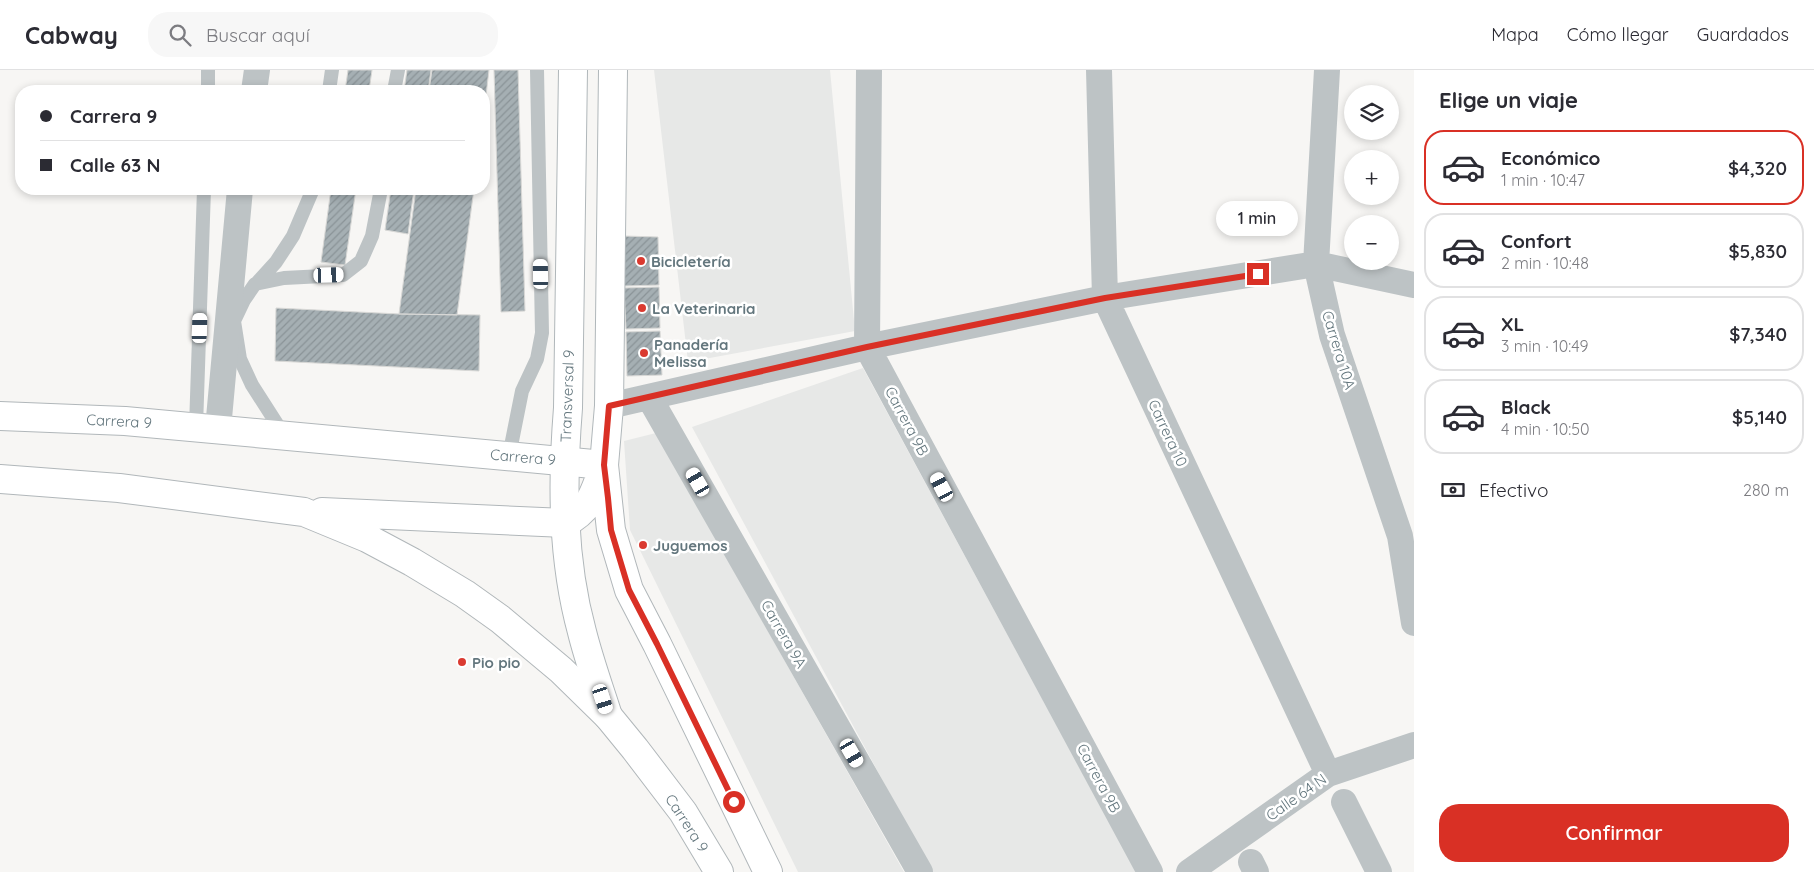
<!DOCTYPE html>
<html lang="es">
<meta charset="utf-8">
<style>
:root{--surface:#fff;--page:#f7f7f7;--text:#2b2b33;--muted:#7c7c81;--line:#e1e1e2;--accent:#d93025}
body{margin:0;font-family:Quicksand,sans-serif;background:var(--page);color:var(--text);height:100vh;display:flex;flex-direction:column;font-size:19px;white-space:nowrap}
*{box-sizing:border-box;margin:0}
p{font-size:16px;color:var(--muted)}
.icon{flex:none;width:28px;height:28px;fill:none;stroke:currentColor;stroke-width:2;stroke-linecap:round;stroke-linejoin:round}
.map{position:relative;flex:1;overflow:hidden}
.sheet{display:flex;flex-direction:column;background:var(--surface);width:400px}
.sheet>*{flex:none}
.top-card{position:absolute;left:15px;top:15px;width:475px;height:110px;border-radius:20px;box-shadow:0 2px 8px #0003;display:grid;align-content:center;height:110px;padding:0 25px;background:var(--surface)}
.buttons{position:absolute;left:1344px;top:15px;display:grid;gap:10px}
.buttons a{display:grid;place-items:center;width:55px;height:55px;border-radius:50%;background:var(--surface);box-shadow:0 2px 8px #0003;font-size:25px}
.end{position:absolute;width:22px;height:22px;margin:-11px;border:6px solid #d93025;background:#fff;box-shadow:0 0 0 2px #fff}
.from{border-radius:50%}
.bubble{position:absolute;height:35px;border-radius:18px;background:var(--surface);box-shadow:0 2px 8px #0003;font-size:16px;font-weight:600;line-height:35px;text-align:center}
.car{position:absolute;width:15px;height:30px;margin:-15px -8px;border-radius:6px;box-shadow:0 0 4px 1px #0007;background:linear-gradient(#fff 24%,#345 0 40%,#fff 0 76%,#345 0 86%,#fff 0)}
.top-card b{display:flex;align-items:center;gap:18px;height:48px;font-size:19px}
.top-card b+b{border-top:1px solid var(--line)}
.top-card i{width:12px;height:12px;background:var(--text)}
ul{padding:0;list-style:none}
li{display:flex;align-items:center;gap:15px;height:75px;margin:0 10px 8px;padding:0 15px;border:2px solid var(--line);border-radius:20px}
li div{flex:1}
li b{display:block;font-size:19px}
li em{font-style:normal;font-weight:600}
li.current{border-color:var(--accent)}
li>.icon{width:45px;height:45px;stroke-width:1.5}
h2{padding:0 25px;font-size:22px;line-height:60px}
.pay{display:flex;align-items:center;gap:12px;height:55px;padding:0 25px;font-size:19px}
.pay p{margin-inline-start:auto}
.primary-button{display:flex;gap:10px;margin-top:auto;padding:10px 25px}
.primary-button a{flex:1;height:58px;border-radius:20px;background:var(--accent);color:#fff;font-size:20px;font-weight:600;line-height:58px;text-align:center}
header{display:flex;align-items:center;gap:30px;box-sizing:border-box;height:70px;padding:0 25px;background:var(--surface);border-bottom:1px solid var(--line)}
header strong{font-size:24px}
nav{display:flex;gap:28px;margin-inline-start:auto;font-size:18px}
.search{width:350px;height:45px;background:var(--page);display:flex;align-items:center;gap:12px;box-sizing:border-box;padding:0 18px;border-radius:20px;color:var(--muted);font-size:19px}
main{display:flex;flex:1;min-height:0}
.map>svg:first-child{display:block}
.built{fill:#e7e8e7}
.building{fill:url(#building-hatch);stroke:#d8d8d6}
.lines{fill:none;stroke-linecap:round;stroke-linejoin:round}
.secondary-casing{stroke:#b0b7ba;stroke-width:30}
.primary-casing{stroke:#b1b7ba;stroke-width:30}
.lane{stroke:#bdc3c5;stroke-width:14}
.street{stroke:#bdc3c5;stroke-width:26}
.secondary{stroke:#fff;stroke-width:28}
.primary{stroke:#fff;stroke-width:28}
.route{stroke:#d93025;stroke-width:6}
.poi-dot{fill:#da3a30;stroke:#fff;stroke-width:2}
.labels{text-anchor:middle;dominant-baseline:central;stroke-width:5;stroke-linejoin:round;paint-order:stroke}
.poi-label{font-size:15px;font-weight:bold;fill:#63767d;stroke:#fff;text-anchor:start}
.street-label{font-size:15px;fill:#63767d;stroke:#fff}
</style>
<header>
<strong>Cabway</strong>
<div class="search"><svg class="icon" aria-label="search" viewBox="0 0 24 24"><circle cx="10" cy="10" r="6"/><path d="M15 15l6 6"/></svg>Buscar aquí</div>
<nav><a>Mapa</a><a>Cómo llegar</a><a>Guardados</a></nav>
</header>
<main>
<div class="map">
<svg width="1414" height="802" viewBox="0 0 1414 802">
<defs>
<pattern id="building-hatch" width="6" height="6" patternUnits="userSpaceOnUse" patternTransform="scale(1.25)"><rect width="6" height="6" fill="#a5afb3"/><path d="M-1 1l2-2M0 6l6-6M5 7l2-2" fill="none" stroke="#8a9397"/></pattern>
</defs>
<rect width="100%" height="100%" fill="#f7f6f4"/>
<!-- built -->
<path class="built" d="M654 0H830L855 261 688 292Z
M863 298 1136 802H932L692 357Z
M656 363 904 802H798L630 460 624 371Z"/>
<!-- building -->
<path class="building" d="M348 0H372L369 21H345Z
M407 0H431L428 21H404Z
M432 0H489L484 42V21H429Z
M494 0H518L525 241 501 242Z
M331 119H356L345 195 321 192Z
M391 119H414L408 164 385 160Z
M416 119H474L457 245 399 244Z
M623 166 658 167 659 215 624 216Z
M659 217 660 258 626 259 624 218Z
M276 238 399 244 480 245 479 301 275 291Z
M660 261 662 305 627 306 626 262Z"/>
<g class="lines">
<defs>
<path id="secondary" d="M573 0 568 338C562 412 562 489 582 562 589 590 599 618 608 646
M604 395 609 336 613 0"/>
<path id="primary" d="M0 346 125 351 604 395
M604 395 611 460 629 520 657 574 768 802
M0 409 119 418 304 442 367 468 412 492 465 524 500 549 561 600 608 646 635 679 683 742 719 802
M322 442 565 453C591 439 593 425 603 399"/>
</defs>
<!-- secondary casing -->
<use href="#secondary" class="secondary-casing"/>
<!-- primary casing -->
<use href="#primary" class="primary-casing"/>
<!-- lane -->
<path class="lane" d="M208 21V0
M329 21 332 0
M394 21 398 0
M256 214 276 192 293 166 313 119
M196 357 204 119
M284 365 252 315 240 289 234 251 244 230 255 214 284 208 343 205 361 191 372 166 381 119
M509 386 522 321 537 289 542 263 537 0"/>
<!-- street -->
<path class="street" d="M869 0 867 277 1150 802
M1099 0 1105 228 1328 704
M1327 0 1316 194 1332 265 1400 466 1414 553
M254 21 257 0
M649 327 920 802
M609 336 867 277 1105 228 1316 194 1414 215
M218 359 240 119
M1344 732 1379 802
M1251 792 1256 802
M1189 802 1328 704 1414 675"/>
<!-- secondary -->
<use href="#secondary" class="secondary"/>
<!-- primary -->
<use href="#primary" class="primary"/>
</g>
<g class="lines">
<!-- route -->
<path class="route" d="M734 732 657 574 629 520 611 460 608 428 604 395 609 336 867 277 1105 228 1258 204"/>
</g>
<!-- markers -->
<g class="poi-dot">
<circle cx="641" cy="191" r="5"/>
<circle cx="642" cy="238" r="5"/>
<circle cx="644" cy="283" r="5"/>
<circle cx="643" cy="475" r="5"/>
<circle cx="462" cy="592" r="5"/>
</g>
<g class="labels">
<!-- poi labels -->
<g class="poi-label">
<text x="651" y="191">Bicicletería</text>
<text x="652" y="238">La Veterinaria</text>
<text x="654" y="274">Panadería<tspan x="654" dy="17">Melissa</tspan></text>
<text x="653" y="475">Juguemos</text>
<text x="472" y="592">Pio pio</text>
</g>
<!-- street labels -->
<g class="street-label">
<text transform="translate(1339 280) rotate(73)">Carrera 10A</text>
<text transform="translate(567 326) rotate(-88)">Transversal 9</text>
<text transform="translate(119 351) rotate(3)">Carrera 9</text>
<text transform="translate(907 351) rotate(62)">Carrera 9B</text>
<text transform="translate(1168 363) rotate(65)">Carrera 10</text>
<text transform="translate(523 387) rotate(5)">Carrera 9</text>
<text transform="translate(784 564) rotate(60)">Carrera 9A</text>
<text transform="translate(1099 708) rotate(62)">Carrera 9B</text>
<text transform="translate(1296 727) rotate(-35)">Calle 64 N</text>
<text transform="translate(687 753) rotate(57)">Carrera 9</text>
</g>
</g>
</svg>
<div class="buttons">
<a><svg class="icon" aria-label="layers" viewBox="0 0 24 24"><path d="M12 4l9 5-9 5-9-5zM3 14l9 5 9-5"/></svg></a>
<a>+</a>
<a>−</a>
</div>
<i class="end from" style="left:734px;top:732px"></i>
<i class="end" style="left:1258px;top:204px"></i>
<div class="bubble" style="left:1216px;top:131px;width:82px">1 min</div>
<i class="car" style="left:541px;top:204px;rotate:359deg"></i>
<i class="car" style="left:329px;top:205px;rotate:88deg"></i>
<i class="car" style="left:200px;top:258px;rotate:2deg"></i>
<i class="car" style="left:698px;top:412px;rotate:330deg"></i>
<i class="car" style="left:942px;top:417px;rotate:332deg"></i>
<i class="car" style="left:603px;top:629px;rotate:162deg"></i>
<i class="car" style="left:852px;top:683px;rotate:150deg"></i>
<div class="top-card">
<b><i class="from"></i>Carrera 9</b>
<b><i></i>Calle 63 N</b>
</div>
</div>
<section class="sheet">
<h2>Elige un viaje</h2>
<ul>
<li class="current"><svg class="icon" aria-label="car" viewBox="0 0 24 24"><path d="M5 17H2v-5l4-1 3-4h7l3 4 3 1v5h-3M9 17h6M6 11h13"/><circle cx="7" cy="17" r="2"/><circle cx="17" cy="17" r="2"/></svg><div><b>Económico</b><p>1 min · 10:47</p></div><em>$4,320</em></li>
<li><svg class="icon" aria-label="car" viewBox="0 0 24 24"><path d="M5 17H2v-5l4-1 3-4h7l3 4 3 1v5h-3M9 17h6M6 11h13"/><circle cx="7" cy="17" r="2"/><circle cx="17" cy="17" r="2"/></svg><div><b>Confort</b><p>2 min · 10:48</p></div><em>$5,830</em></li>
<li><svg class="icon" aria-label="car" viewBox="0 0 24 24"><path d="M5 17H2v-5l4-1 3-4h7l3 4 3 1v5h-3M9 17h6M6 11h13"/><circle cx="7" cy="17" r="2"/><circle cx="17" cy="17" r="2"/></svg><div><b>XL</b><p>3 min · 10:49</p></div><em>$7,340</em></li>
<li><svg class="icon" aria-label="car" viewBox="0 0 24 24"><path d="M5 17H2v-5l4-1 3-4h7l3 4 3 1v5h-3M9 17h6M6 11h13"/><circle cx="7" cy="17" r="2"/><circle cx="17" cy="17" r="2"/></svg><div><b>Black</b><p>4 min · 10:50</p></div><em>$5,140</em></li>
</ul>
<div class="pay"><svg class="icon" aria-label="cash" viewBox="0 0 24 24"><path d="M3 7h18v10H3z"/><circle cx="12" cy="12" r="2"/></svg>Efectivo<p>280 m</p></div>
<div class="primary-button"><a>Confirmar</a></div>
</section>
</main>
